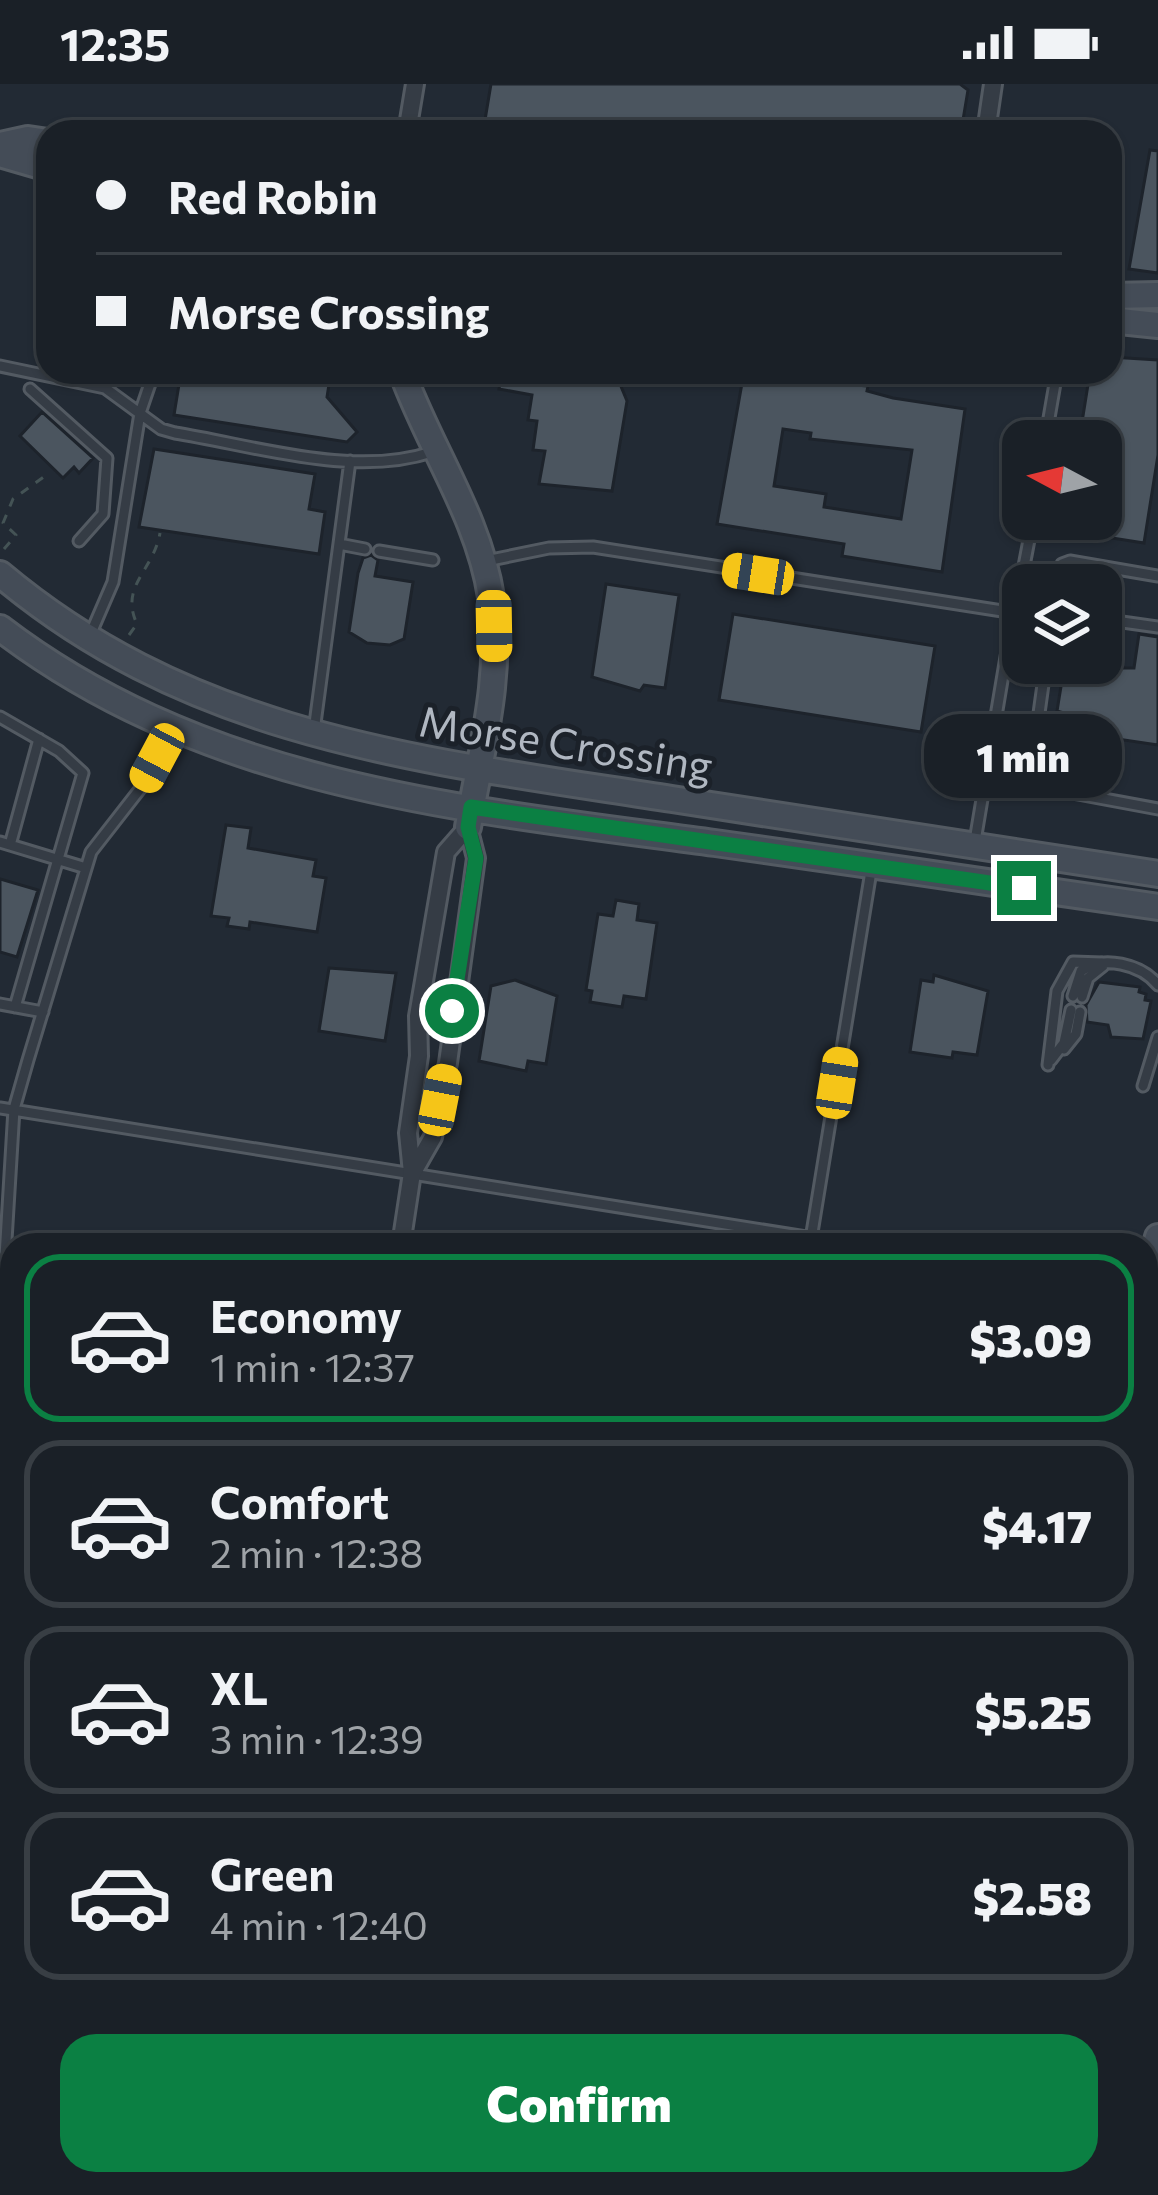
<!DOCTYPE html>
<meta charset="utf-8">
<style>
:root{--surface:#1a2027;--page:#272d33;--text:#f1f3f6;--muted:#9fa3a7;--line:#383e44;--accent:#0b8043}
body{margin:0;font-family:Commissioner,sans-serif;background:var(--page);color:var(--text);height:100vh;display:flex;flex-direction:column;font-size:45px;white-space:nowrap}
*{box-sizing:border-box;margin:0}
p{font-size:39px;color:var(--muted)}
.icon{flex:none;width:66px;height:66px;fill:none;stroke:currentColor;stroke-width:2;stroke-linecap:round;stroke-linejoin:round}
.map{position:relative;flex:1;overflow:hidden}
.panel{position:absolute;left:0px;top:1149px;width:1158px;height:963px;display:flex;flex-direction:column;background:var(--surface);border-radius:36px 36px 0 0;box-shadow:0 3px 9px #0004,0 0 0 3px var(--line)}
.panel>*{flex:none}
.guide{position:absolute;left:36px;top:36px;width:1086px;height:264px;border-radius:36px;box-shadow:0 3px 9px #0004,0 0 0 3px var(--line);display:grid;align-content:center;height:264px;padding:0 60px;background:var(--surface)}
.needle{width:78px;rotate:277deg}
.controls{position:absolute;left:1002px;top:336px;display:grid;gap:24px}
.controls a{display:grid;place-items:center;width:120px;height:120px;border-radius:24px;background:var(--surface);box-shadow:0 3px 9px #0004,0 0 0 3px var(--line);font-size:60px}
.end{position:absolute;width:54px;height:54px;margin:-27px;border:15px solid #0b8043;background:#fff;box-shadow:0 0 0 6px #fff}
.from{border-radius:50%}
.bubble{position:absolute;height:84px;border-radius:36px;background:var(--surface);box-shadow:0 3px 9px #0004,0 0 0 3px var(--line);font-size:39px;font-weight:800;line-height:84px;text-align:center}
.car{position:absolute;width:36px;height:72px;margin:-36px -18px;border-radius:15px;box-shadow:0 0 9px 3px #0007;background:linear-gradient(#f5c518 24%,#345 0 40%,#f5c518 0 76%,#345 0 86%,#f5c518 0)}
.guide b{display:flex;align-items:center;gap:42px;height:114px;font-size:45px}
.guide b+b{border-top:3px solid var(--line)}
.guide i{width:30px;height:30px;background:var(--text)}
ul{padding:21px 0 0;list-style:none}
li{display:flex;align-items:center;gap:36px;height:168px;margin:0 24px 18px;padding:0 36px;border:6px solid var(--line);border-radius:36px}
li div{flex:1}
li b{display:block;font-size:45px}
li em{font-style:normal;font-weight:800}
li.on{border-color:var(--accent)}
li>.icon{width:108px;height:108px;stroke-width:1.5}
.primary-button{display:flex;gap:24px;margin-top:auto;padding:24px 60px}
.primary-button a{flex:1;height:138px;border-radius:36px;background:var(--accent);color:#fff;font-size:48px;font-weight:800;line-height:138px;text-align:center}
.status{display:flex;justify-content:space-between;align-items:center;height:84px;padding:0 60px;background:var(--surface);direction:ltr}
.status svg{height:33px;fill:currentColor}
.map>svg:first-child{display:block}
.green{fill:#273837}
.building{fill:#4b555f;stroke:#1d232b;stroke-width:3;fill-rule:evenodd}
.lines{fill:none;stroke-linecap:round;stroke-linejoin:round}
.lane-casing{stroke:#535a62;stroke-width:15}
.street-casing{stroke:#535a62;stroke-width:22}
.secondary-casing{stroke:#535a62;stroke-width:30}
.path{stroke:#445355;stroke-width:3;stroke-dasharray:9 9;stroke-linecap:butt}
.lane{stroke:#353c45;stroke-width:9}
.street{stroke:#353c45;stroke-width:16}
.secondary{stroke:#444c57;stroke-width:24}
.route{stroke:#0b8043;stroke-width:15}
.labels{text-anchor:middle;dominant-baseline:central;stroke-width:10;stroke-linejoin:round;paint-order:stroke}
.street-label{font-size:42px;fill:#b0b7c1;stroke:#1b2129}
</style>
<div class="status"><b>12:35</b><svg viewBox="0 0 49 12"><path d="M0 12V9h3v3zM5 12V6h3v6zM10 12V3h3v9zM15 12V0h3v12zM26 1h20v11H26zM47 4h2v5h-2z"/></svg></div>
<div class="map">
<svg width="1158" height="2111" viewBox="0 0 1158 2111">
<rect width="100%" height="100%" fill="#222a34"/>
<!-- green -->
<path class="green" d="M1158 1356V2103L1155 2111H930L934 2100H1146V1395Z
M433 2100H544L615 2111H434Z"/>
<!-- building -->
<path class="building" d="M491 0H960L968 6 961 48H483Z
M1150 66 1158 67V189L1129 185Z
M1110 273 1158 276V371L1144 459 1042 443 1043 435H1101V357H1079L1090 288H1110Z
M181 288H331L327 313 357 348 347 358 174 331Z
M502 288H615L627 317 612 407 539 400 545 367 533 366 537 337 528 336 532 311 499 305Z
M744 288H792L791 296 868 302 867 307 893 314 965 325 942 488 842 472 844 460 717 440ZM783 345 811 349 810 355 912 366 901 435 824 423 826 410 774 402Z
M42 328 93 374 79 389 74 383 63 394 20 352Z
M154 365 315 390 309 425 325 428 319 470 139 443Z
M371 471 378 476 375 492 413 498 404 555 390 561 367 559 349 548 358 489 363 474Z
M606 500 679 511 665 604 644 601 640 607 592 593Z
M733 530 935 562 921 648 719 616Z
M1139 550 1158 553V661L1097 652 1098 639 1057 627 1064 584H1134Z
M226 741 251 744 248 764 316 776 313 792 326 794 317 848 250 838 249 845 227 842 229 834 211 832Z
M0 795 38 806 17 873 0 868Z
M616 816 639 820 637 836 657 839 646 915 624 912 622 923 590 918 592 907 586 906 598 830 613 832Z
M329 884 396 889 385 957 319 947Z
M934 891 988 907 977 971 953 968 952 974 910 968 921 896 933 898Z
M515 896 557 912 546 980 528 977 526 987 479 977 491 902Z
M1099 898 1140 903 1139 908 1146 910 1145 916 1151 917 1143 955 1111 953 1108 941 1087 938 1086 921Z"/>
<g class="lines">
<defs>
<path id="lane" d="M0 282 105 304 161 345 175 349C256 362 353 394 432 368
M30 305 107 374 103 430 79 457
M1045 357 1057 288
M339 460 365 465
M379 467 433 476
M486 477 549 464 593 463 1015 529 1033 435
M1059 501 1062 480 1070 477 1158 492
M1101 535 1158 543
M91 549 113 498 140 329 154 288
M1046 579 1029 701 1158 725
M0 633 59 667 83 689 15 923
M314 647 350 377
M975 757 1010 549 1015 529 1023 530
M0 758 86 784
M10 761 39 655
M1073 912 1081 887C1103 871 1141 880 1158 901
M1082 913 1088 894 1103 882
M0 920 43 928
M1064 965 1076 950 1080 928
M1051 976 1064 959 1071 926
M1048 981 1057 907 1073 878 1102 879
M1143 1002 1158 953
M0 1024 856 1161
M810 1161 872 781
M0 1255 14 1025 28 976 91 768 144 700 169 645
M0 1478 12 1480
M0 1702 12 1704
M0 1940 12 1943"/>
<path id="street" d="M407 48 415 0
M986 48 993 0
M413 1088 433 1053 448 979 476 774 468 743
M401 1161 412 1089 408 1049 419 972 418 932 446 768 468 743"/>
<path id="secondary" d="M0 61 28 55 48 58
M0 70 48 84
M1110 212 1158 211
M1110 236 1158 241
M402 288C429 363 479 433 491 513 503 591 481 667 468 743
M0 490C196 655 429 677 672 715 834 740 996 765 1158 790
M0 544C208 703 464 725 715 759 863 779 1010 802 1158 823
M1146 1254V1194L1158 1153
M893 2111 897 2100"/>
</defs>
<!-- lane casing -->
<use href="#lane" class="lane-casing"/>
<!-- street casing -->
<use href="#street" class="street-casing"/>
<!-- secondary casing -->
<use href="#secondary" class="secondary-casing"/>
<!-- path -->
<path class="path" d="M4 465 16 451 3 439 13 415 45 392
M129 551 137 540C119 502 154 486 160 449"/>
<!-- lane -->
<use href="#lane" class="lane"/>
<!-- street -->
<use href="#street" class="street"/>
<!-- secondary -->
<use href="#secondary" class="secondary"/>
</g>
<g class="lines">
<!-- route -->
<path class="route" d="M452 927 476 774 468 743 471 723 1024 804"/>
</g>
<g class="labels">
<!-- street labels -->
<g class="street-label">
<text transform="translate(566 658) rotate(9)">Morse Crossing</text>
</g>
</g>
</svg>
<div class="controls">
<a><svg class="needle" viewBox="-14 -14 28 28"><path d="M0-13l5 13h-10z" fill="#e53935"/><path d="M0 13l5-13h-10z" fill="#9fa3a7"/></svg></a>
<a><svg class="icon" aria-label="layers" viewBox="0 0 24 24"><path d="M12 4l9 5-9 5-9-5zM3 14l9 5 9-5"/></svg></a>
</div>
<i class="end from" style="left:452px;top:927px"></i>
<i class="end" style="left:1024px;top:804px"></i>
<div class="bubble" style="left:924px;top:630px;width:198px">1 min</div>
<i class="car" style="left:758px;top:490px;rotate:279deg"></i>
<i class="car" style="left:494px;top:542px;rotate:179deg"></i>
<i class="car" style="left:157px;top:674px;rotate:208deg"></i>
<i class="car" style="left:837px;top:999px;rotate:9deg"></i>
<i class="car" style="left:440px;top:1016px;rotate:11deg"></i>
<div class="guide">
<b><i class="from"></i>Red Robin</b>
<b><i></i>Morse Crossing</b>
</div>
<section class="panel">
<ul>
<li class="on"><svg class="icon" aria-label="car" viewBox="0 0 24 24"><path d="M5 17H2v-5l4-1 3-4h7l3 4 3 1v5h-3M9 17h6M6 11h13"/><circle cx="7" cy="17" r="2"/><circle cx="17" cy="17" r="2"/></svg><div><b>Economy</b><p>1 min · 12:37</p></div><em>$3.09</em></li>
<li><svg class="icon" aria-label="car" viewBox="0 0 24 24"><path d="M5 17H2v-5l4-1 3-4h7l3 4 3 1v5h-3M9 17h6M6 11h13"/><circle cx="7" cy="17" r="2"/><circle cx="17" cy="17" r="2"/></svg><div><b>Comfort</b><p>2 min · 12:38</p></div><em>$4.17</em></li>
<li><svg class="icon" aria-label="car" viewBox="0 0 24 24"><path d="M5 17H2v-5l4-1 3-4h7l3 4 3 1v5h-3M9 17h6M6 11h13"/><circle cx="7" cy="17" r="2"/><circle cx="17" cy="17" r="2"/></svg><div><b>XL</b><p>3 min · 12:39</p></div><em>$5.25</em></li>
<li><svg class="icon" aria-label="car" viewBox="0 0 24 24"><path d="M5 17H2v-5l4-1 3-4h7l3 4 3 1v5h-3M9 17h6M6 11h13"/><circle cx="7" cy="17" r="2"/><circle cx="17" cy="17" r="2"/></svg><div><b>Green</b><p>4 min · 12:40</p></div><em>$2.58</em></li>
</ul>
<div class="primary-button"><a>Confirm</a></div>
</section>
</div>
